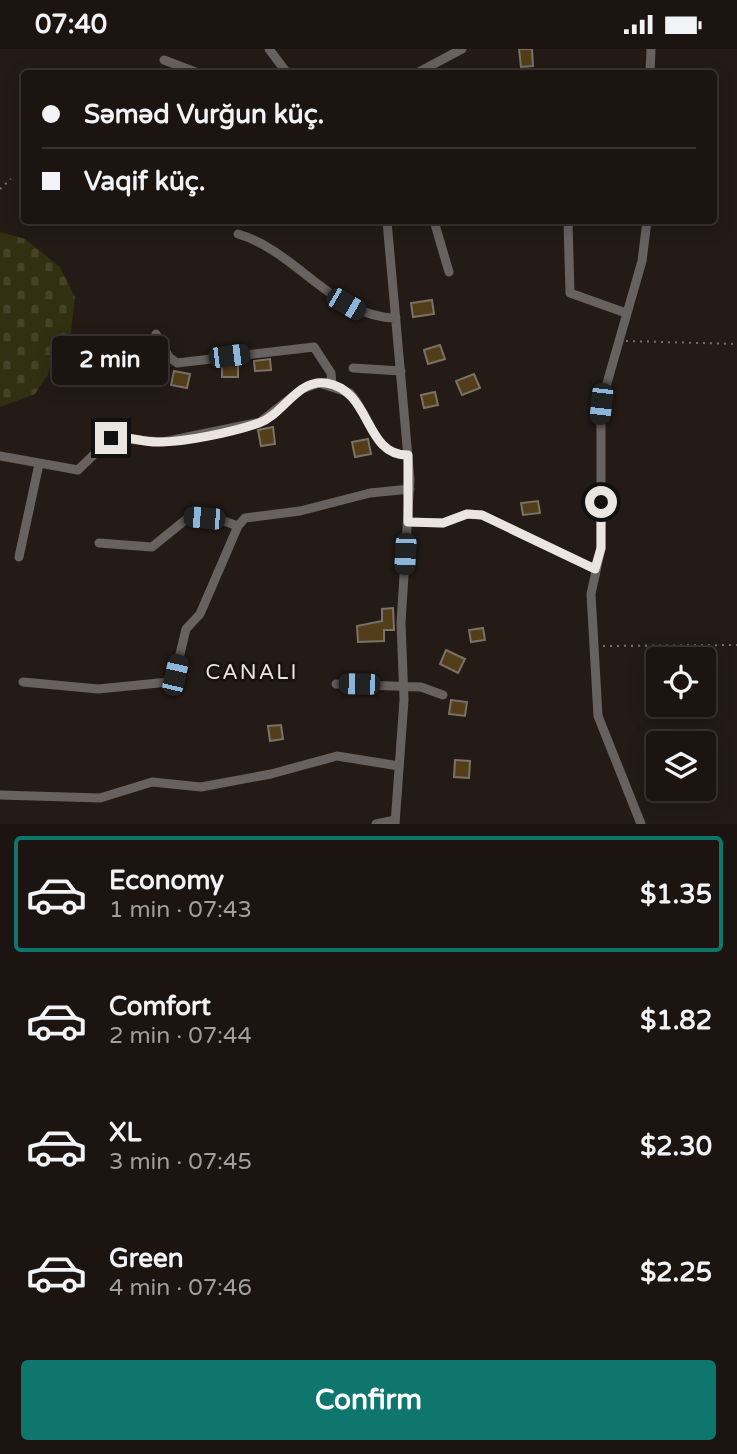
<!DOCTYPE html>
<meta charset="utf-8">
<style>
:root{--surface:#1b1410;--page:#241d19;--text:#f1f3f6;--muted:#a09e9f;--line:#393330;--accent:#0f766e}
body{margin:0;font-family:"Varela Round",sans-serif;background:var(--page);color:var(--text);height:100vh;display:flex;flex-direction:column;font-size:26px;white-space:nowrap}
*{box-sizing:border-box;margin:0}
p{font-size:23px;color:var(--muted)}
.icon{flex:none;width:38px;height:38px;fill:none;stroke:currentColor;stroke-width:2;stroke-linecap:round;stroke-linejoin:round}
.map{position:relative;height:775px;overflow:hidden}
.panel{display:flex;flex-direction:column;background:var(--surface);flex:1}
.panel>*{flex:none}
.hud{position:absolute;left:21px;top:21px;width:696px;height:154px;border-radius:7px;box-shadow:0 4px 18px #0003,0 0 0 2px var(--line);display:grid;align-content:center;height:154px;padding:0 21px;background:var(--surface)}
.buttons{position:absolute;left:646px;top:598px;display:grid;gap:14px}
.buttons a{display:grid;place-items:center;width:70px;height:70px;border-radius:7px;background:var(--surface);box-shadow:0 4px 18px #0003,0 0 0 2px var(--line);font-size:35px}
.end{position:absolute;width:32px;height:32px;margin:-16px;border:9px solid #ebe5e1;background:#111;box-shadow:0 0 0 4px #111}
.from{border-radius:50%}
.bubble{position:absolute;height:49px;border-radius:7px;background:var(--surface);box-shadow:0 4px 18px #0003,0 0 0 2px var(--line);font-size:23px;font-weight:800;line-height:49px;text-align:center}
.car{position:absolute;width:21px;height:42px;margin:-21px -10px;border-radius:9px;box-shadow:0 0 5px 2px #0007;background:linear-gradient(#222 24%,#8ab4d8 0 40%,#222 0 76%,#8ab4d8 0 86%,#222 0)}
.hud b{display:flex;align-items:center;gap:24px;height:66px;font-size:26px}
.hud b+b{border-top:2px solid var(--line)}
.hud i{width:18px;height:18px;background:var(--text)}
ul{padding:12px 0 0;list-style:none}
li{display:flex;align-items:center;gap:21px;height:116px;margin:0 14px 10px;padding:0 7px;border:4px solid transparent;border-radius:7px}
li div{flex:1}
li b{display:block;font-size:26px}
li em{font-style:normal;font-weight:800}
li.active{border-color:var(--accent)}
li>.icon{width:63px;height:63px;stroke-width:1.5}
.cta{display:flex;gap:14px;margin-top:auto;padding:14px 21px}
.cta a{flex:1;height:80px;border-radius:7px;background:var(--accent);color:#fff;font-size:28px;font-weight:800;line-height:80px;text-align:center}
.status{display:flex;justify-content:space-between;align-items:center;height:49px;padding:0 35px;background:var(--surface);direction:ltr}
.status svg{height:19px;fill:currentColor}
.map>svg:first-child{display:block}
.cemetery{fill:url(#cemetery-stones)}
.building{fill:#533e19;stroke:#787268;stroke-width:2}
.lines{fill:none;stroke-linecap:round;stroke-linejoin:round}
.path{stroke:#78706b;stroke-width:2;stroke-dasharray:2 5;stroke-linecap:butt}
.minor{stroke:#676160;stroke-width:9}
.route{stroke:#ebe5e1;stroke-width:9}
.labels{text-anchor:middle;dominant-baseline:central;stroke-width:6;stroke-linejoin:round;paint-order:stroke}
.quarter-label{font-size:21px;letter-spacing:2px;fill:#ebe5e1;stroke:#1a120d}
</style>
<div class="status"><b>07:40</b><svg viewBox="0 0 49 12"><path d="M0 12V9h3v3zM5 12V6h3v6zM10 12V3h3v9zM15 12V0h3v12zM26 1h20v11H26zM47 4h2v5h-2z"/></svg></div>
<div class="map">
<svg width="737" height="775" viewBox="0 0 737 775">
<defs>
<pattern id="cemetery-stones" width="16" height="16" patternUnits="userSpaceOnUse" patternTransform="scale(1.75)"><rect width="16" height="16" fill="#323011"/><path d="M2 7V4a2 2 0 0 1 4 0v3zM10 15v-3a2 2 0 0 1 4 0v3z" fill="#464428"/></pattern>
</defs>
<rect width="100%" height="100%" fill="#241b16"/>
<!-- cemetery -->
<path class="cemetery" d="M0 183 25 190 60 218 75 248 70 291 35 345 0 358Z"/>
<!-- building -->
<path class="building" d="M519 0H532L533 17 521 18Z
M432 251 434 265 413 268 411 254Z
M440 296 445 310 428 315 424 301Z
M270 310 271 321 255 322 254 312Z
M238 315V328H222V316Z
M174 322 190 325 187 339 171 336Z
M474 325 480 339 462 346 456 332Z
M435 343 438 356 424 359 421 346Z
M273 378 275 395 261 397 258 381Z
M368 390 371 405 355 408 352 393Z
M538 452 540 464 523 466 521 454Z
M393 559 394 581H384V592L358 593 357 577 382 572V560Z
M483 579 485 591 471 593 469 581Z
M446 601 465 610 458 624 440 615Z
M451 651 467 653 465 667 449 665Z
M281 676 283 690 270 692 268 677Z
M455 711 470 712 469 729 454 728Z"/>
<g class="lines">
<!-- path -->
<path class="path" d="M0 140 11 130
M626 292 737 295
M603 597 737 596"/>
<!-- minor -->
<path class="minor" d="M269 0 287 24
M164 11 198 24
M417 24 462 0
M650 24 651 0
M387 172 410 431 401 574 404 651 395 775
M434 172 449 223
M568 172 570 244 626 264
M238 185C297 202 332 268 396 269
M156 285 169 308 177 314 314 298 331 324 332 336
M353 319 401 322
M0 407 78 421 111 389 163 393 260 373 302 340 319 334 350 344C371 367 373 407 408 406
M408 473 443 474 467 465 482 466 595 520
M99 494 152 498 189 468 218 470 238 477
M19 508 39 415
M23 633 98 640 169 633 175 626 186 580 200 565 238 477 245 469 300 462 370 444 410 440
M336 635 421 638 443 646
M0 746 100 749 152 733 201 738 271 725 337 707 399 717
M376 775 395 771
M641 775 598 667 591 545 601 499V355L642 212 647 172"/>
</g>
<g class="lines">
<!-- route -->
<path class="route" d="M111 389C128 386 143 394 159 393 186 393 233 383 259 374 284 365 297 330 326 334 372 341 364 407 408 406V473L443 474 467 465 482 466 595 520 601 499V453"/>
</g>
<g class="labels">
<!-- quarter labels -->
<g class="quarter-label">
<text x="252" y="623">CANALI</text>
</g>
</g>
</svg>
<div class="buttons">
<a><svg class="icon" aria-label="locate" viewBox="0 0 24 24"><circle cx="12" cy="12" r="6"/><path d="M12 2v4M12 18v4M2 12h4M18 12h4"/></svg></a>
<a><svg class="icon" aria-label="layers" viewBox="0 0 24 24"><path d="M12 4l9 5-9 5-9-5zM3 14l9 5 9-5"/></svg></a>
</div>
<i class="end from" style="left:601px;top:453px"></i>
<i class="end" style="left:111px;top:389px"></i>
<div class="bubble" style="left:52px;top:287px;width:116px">2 min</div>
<i class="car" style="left:346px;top:255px;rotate:120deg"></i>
<i class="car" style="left:229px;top:307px;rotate:83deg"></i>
<i class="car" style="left:601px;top:355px;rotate:186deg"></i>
<i class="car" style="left:204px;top:469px;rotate:275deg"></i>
<i class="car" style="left:405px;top:505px;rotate:183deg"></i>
<i class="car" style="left:175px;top:626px;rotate:13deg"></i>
<i class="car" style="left:359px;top:635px;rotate:271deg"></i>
<div class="hud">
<b><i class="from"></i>Səməd Vurğun küç.</b>
<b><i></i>Vaqif küç.</b>
</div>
</div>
<section class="panel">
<ul>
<li class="active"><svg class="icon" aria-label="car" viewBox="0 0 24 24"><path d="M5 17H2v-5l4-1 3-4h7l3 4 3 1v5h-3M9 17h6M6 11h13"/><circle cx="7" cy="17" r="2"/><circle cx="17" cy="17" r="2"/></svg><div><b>Economy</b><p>1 min · 07:43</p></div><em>$1.35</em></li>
<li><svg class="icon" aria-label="car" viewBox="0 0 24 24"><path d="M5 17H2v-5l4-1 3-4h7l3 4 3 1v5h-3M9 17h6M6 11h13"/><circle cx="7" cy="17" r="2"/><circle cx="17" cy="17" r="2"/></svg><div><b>Comfort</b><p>2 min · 07:44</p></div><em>$1.82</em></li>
<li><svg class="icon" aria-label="car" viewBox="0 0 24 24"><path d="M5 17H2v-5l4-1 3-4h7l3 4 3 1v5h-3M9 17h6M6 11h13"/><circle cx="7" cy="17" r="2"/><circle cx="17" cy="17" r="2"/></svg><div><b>XL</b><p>3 min · 07:45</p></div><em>$2.30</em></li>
<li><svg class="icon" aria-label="car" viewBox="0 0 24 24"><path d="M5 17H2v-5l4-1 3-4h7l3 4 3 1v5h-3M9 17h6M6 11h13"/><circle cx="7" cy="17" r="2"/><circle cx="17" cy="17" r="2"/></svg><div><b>Green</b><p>4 min · 07:46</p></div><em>$2.25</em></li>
</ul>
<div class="cta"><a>Confirm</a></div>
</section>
